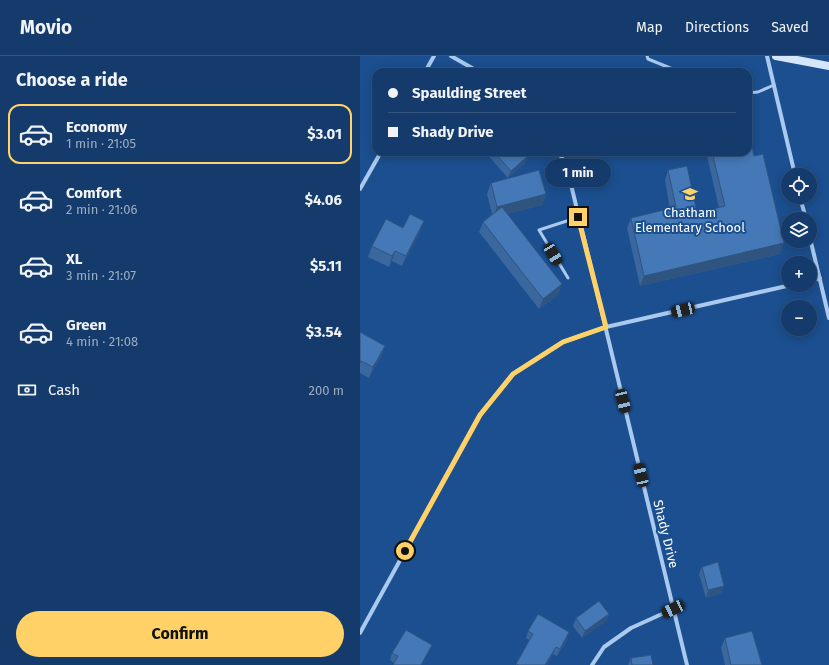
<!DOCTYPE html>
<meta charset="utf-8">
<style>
:root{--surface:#143b6b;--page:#214673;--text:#f1f3f6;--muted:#9dadc1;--line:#33557e;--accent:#ffd166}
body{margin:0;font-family:"Fira Sans",sans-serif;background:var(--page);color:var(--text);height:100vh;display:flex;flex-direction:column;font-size:15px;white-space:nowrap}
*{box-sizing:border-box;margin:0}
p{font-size:13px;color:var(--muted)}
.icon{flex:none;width:22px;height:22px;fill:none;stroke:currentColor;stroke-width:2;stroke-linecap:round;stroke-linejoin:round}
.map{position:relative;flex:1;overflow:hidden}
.drawer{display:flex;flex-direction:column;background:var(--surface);width:360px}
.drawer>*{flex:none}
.hud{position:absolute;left:12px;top:12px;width:380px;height:88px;border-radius:12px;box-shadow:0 2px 10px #0003,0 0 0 1px var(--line);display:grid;align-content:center;height:88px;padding:0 16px;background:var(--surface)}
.buttons{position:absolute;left:421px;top:112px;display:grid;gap:8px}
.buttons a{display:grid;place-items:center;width:36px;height:36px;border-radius:50%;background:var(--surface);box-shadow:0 2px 10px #0003,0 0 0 1px var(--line);font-size:20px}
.end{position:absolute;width:18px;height:18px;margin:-9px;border:5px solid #ffd166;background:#111;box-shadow:0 0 0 2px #111}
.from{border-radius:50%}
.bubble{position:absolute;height:28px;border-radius:14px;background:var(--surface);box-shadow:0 2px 10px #0003,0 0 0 1px var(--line);font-size:13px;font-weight:700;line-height:28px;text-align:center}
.car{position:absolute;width:12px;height:24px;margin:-12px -6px;border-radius:5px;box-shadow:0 0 3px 1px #0007;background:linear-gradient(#222 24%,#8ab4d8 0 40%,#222 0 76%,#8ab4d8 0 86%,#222 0)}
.hud b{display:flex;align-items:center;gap:14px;height:38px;font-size:15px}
.hud b+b{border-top:1px solid var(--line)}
.hud i{width:10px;height:10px;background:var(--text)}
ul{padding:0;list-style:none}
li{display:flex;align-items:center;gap:12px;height:60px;margin:0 8px 6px;padding:0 8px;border:2px solid transparent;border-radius:12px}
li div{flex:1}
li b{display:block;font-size:15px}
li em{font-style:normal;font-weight:700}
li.on{border-color:var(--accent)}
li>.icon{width:36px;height:36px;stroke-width:1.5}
h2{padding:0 16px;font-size:18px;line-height:48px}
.pay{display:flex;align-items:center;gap:10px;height:44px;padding:0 16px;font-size:15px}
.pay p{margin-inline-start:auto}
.button{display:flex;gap:8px;margin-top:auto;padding:8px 16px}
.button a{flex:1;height:46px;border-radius:24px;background:var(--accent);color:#111;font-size:16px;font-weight:700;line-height:46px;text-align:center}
header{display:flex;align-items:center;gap:24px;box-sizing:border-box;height:56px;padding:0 20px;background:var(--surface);border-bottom:1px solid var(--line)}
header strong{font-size:19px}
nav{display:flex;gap:22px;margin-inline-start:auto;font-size:14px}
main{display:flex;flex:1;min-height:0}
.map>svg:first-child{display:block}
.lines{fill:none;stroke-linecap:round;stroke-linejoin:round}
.lane{stroke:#a9c9ee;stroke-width:3}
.street{stroke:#a9c9ee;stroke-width:4}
.secondary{stroke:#d6e6fa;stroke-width:8}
.wall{fill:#3a679d}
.shaded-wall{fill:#305480}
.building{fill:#4478b7;stroke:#305480}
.route{stroke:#ffd166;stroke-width:5}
.labels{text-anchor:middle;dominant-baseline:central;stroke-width:4;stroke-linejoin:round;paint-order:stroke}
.poi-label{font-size:13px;fill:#fff;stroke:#1b4f8f}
.street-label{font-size:13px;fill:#fff;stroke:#1b4f8f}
</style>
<header>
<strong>Movio</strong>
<nav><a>Map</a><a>Directions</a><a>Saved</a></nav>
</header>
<main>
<section class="drawer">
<h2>Choose a ride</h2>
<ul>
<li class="on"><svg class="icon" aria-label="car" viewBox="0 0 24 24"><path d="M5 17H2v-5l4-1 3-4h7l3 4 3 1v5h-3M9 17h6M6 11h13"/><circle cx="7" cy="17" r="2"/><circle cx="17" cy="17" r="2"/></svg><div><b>Economy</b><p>1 min · 21:05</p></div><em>$3.01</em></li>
<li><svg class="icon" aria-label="car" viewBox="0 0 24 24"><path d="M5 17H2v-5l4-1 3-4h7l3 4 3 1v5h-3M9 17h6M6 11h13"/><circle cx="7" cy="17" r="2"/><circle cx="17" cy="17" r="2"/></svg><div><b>Comfort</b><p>2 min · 21:06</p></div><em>$4.06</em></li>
<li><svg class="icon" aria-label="car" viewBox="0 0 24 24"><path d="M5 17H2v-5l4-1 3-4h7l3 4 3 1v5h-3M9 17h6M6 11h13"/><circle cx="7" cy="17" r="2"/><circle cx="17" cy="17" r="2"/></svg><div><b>XL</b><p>3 min · 21:07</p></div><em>$5.11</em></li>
<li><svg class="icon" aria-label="car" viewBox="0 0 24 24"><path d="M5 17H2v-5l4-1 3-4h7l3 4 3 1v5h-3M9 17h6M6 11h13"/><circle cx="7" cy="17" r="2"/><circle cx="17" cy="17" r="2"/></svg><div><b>Green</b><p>4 min · 21:08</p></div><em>$3.54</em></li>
</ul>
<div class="pay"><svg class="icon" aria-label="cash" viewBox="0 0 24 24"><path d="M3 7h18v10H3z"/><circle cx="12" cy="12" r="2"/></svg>Cash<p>200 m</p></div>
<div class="button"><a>Confirm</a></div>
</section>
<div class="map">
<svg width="469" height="609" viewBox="0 0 469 609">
<rect width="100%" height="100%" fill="#1b4f8f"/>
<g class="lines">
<!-- lane -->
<path class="lane" d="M287 0 288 3 320 16
M388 37 398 36 414 29
M208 222 179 174 219 161"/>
<!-- street -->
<path class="street" d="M91 0 119 16
M407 0 435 119
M65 16 74 0
M199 96 207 112 327 609
M0 133 21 96
M440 141 446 163
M450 182 469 262
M450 225 460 222
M0 577 120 359 153 318 203 286 246 271 431 229
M232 609 244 591 271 572 313 553"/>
<!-- secondary -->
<path class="secondary" d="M416 0 469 10"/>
</g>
<!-- wall -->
<path class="wall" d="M125 96H164L165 107 148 122Z
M346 96H388L394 100 420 198 280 230 267 172 271 162 310 153 305 124 308 114 337 157 359 152Z
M131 127 186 138 182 149 147 158 202 228 198 239 179 253 119 176 123 166 132 158 127 138Z
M43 172 60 176 42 210 32 205 29 211 8 201 12 190Z
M0 276 25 290 21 300 9 322 0 317Z
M342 511 362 537 346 542 339 518Z
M249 558 246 565 222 582 213 570 216 562Z
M168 575 207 584 197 600 193 598 187 609H156L169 584 166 582Z
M365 582 402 609H365L361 592Z
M72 589 69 596 34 607 30 604 32 597Z
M271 602 293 609H268Z"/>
<!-- shaded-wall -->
<path class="shaded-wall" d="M168 100 165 107 148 122 151 115Z
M186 138 182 149 133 162 137 151Z
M64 165 60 176 42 210 46 200Z
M424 187 420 198 280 230 284 220Z
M35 195 32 205 29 211 32 200Z
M202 228 198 239 179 253 183 243Z
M25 290 21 300 9 322 13 311Z
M364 530 362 537 346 542 348 534Z
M249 558 246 565 222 582 225 575Z
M209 576 207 584 197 600 200 593Z
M72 589 69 596 62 609H61Z
M196 591 193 598 187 609H185Z"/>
<!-- building -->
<path class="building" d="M388 73 394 100 403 98 424 187 284 220 271 162 316 151 308 114 327 110 337 157 365 150 352 96H388Z
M134 96H164L168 100 151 115Z
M179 114 186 138 137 151 131 127Z
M142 151 202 228 183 243 123 166Z
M50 158 64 165 46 200 35 195 32 200 12 190 26 163 43 172Z
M0 276 25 290 13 311 1 305 0 307Z
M358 506 364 530 348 534 342 511Z
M239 545 249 558 225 575 216 562Z
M178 558 209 576 200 593 196 591 185 609H159L156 608 173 578 168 575Z
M46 574 72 589 61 609H33L38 600 32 597Z
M392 575 402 609H371L365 582Z
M291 599 293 609H272L271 602Z"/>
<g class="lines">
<!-- route -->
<path class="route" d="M45 495 120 359 153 318 203 286 246 271 218 161"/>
</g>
<!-- icons -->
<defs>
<symbol id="school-bare" viewBox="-9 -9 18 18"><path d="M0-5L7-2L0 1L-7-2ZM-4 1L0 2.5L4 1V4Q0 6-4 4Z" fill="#ffd166" stroke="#1b4f8f" stroke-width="2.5" paint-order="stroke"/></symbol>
</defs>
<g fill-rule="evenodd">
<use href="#school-bare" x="319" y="127" width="22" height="22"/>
</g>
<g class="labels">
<!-- poi labels -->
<g class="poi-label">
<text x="330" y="156">Chatham<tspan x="330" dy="15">Elementary School</tspan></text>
</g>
<!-- street labels -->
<g class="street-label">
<text transform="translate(306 478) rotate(76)">Shady Drive</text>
</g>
</g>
</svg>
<div class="buttons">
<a><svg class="icon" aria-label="locate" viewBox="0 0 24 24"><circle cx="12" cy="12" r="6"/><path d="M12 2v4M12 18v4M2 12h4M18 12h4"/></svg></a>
<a><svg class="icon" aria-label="layers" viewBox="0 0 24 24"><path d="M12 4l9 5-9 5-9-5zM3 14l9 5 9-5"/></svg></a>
<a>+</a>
<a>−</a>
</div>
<i class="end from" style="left:45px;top:495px"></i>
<i class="end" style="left:218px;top:161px"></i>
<div class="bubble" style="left:185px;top:103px;width:66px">1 min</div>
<i class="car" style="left:193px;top:198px;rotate:149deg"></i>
<i class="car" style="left:323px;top:254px;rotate:257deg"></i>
<i class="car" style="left:263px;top:345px;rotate:166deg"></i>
<i class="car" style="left:281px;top:419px;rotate:347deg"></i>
<i class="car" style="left:313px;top:553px;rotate:245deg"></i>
<div class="hud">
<b><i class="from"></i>Spaulding Street</b>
<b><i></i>Shady Drive</b>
</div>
</div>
</main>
